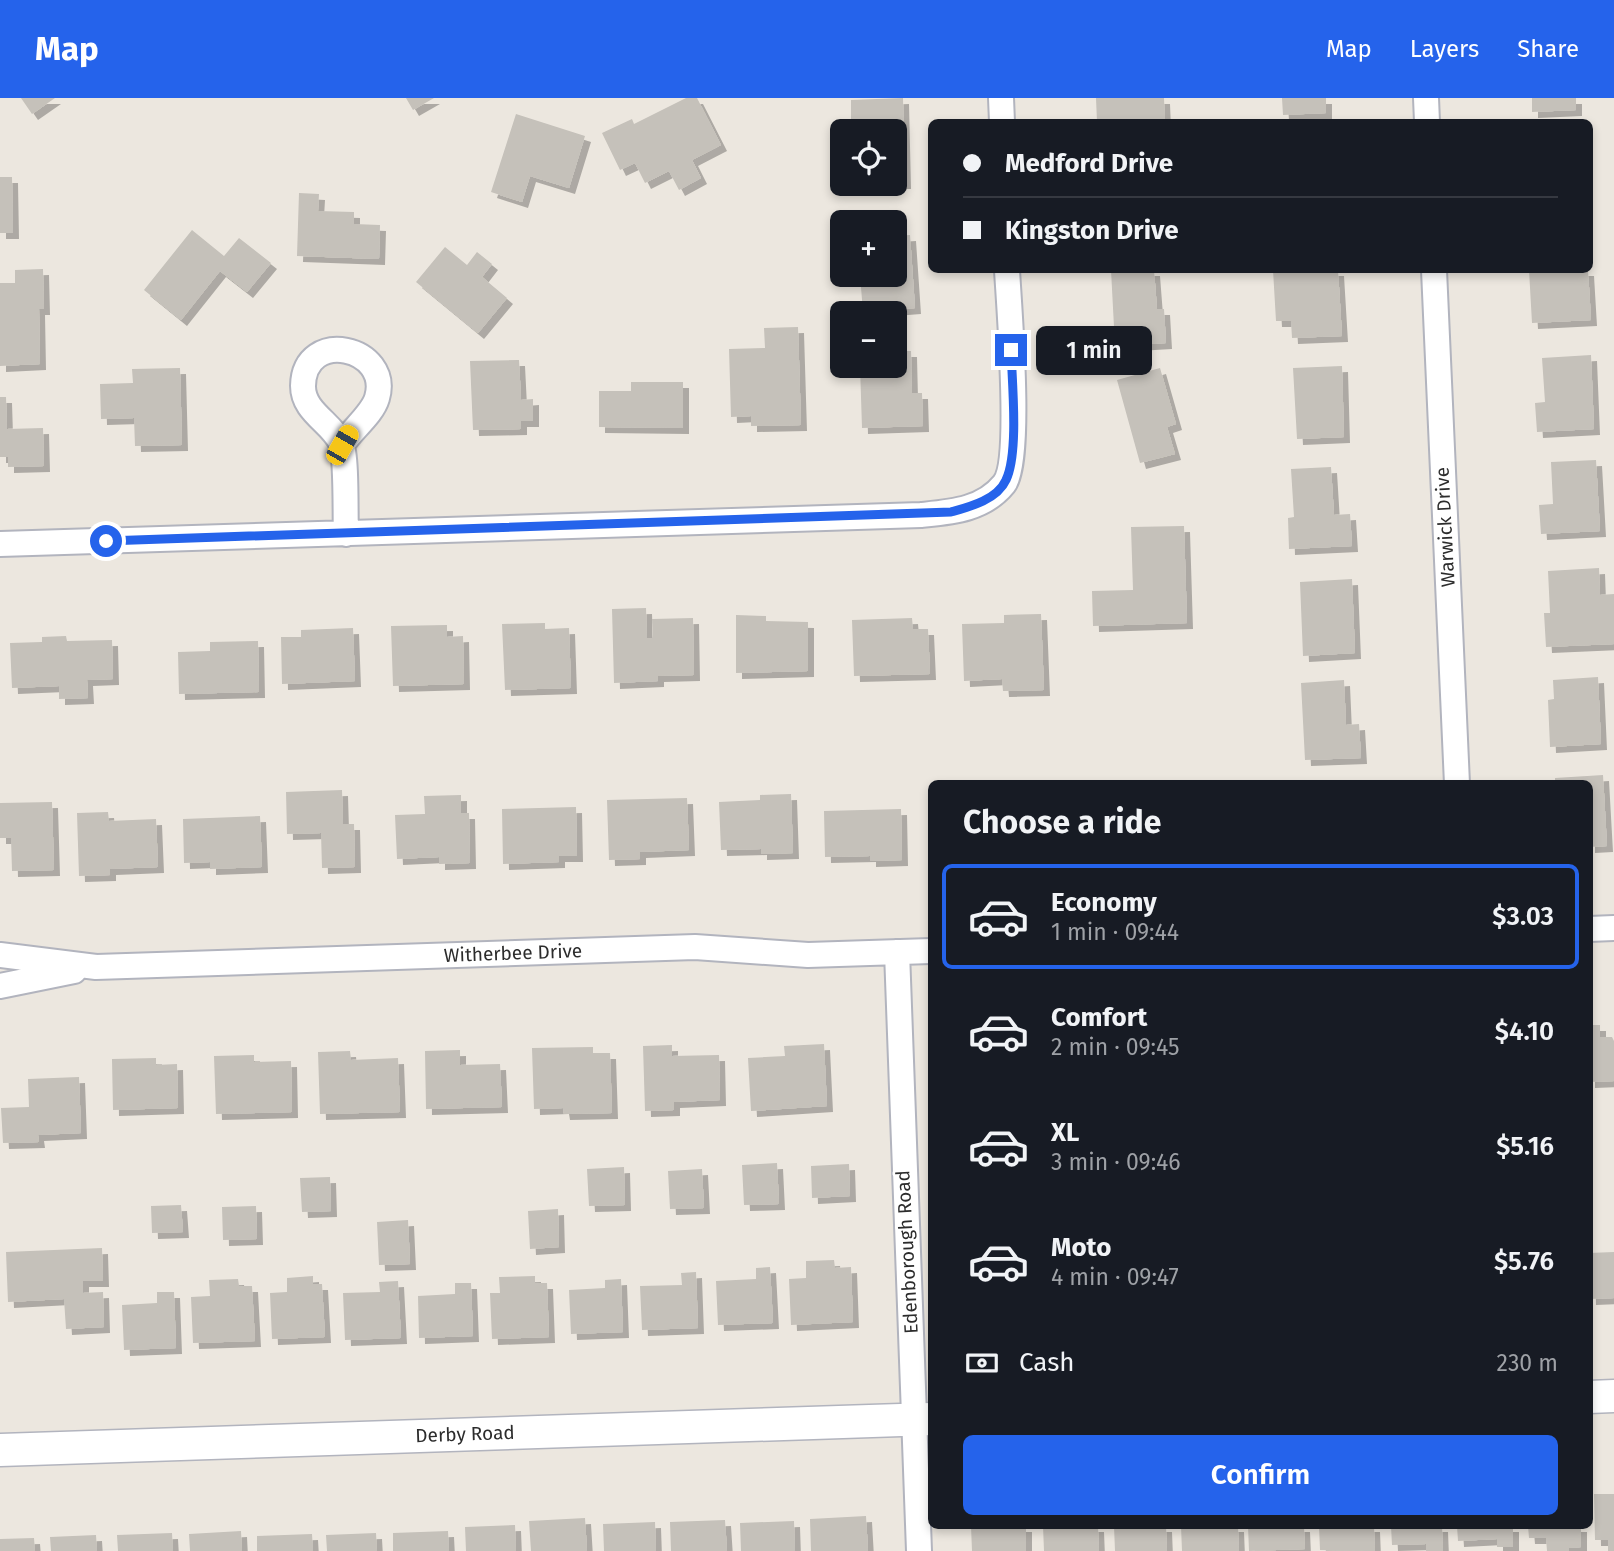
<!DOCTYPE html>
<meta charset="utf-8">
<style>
:root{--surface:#171b24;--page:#20242c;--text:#f1f3f6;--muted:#9ea1a6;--line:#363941;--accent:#2563eb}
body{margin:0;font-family:"Fira Sans",sans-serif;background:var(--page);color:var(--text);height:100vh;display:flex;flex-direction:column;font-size:26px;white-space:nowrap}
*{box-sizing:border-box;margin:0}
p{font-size:23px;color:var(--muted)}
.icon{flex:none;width:38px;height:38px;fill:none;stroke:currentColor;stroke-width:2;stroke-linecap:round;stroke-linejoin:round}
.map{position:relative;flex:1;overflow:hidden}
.side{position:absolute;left:928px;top:682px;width:665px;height:749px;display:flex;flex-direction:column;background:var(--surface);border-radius:10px;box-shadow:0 4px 10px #0003}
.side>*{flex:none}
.guide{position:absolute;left:928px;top:21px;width:665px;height:154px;border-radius:10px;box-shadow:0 4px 10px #0003;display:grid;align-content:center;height:154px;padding:0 35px;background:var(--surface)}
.buttons{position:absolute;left:830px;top:21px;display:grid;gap:14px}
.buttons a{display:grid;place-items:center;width:77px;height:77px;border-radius:10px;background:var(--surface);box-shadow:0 4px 10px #0003;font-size:35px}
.end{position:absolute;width:32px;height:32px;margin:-16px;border:9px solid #2563eb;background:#fff;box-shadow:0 0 0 4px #fff}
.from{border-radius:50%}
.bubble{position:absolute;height:49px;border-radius:10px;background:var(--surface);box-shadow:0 4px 10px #0003;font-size:23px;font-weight:600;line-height:49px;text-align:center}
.car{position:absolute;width:21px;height:42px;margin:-21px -10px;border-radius:9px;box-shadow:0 0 5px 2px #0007;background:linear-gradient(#f5c518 24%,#345 0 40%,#f5c518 0 76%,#345 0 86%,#f5c518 0)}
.guide b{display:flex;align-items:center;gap:24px;height:66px;font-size:26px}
.guide b+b{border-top:2px solid var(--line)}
.guide i{width:18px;height:18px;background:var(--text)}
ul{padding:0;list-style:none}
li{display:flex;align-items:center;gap:21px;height:105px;margin:0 14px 10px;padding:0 21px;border:4px solid transparent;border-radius:10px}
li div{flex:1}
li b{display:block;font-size:26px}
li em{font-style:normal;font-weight:600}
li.selected{border-color:var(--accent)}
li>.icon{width:63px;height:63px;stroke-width:1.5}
h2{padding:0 35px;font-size:32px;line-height:84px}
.pay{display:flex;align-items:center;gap:18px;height:77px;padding:0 35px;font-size:26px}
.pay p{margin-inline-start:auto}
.button{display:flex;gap:14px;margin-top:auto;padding:14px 35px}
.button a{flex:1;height:80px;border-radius:10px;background:var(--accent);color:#fff;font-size:28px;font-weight:600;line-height:80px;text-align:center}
header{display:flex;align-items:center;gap:42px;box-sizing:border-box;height:98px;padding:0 35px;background:var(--accent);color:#fff}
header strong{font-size:33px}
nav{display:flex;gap:38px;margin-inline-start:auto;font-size:24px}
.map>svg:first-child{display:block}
.building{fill:#c5c1ba;filter:url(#shadow)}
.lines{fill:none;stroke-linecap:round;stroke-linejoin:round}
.minor-casing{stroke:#b2b4be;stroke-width:28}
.tertiary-casing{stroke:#b2b4be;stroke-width:35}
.minor{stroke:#fff;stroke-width:24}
.tertiary{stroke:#fff;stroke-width:32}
.route{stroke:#2563eb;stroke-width:9}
.labels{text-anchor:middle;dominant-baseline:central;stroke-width:5;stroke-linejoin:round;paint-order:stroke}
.street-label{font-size:19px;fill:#2c2c2c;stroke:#fff}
</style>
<header>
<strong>Map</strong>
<nav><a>Map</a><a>Layers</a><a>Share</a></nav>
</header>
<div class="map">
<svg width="1614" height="1453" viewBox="0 0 1614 1453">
<defs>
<filter id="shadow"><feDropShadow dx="6" dy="6" stdDeviation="0" flood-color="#0004"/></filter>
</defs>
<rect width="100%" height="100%" fill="#ece7df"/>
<!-- building -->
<path class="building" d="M21 0H55L32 16Z
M406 0H434L413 12Z
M686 0H697L721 47 692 62 701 80 679 92 669 73 645 85 635 65 620 72 602 35 632 21 634 26Z
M903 0 905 85H894V33H861L860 26H851V2Z
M1096 0H1164L1165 24H1097Z
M1282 0H1326V15L1283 17Z
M1532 0H1576V12L1532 14Z
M516 16 585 38 569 90 530 78 522 104 491 94Z
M0 79H12L13 135H0Z
M299 95 319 96 318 113 354 114V126L380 127 379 161 297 158Z
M192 132 224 158 239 140 271 165 247 194 220 173 181 222 144 192Z
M910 137 915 210 863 214 860 177H894V138Z
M445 149 467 167 477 154 492 166 482 179 507 200 478 235 416 184Z
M43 171 44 211H39L40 266 0 268V185H15V172Z
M1111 172H1154L1157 211H1164L1166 245 1115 248Z
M1273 172H1338L1342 238 1292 240 1291 223H1276Z
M1529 172H1588L1591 222 1532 225Z
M798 229 801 327 751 328V318L731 319 729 251 765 250 764 230Z
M894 253H911L912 295H922L923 328 862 330 860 268H894Z
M1591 257 1594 331 1537 334 1535 305 1545 304 1542 260Z
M519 262 521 302 533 301V323H521V331L473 332 470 263Z
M1342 268 1344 339 1297 341 1293 270Z
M180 270 182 347 135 348 134 320 101 321 100 286 133 285 132 271Z
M1160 270 1176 326 1167 329 1175 356 1140 365 1117 282Z
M631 284H683V330L599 329V293H631Z
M0 299H6L7 331 43 330 44 368 8 369V359H0Z
M1596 362 1600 433 1541 436 1539 407 1553 406 1551 364Z
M1331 369 1334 417 1350 416 1352 448 1289 451 1288 420 1294 419 1291 371Z
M1184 428 1187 525 1093 528 1092 493 1133 492 1131 429Z
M1599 470 1600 497 1614 496V546L1546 549 1544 515H1550L1548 473Z
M1352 481 1355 555 1303 558 1300 484Z
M646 510 647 540H653L652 521 693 520 694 577 658 578V583L614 585 612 511Z
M1041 516 1044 592 1003 593 1002 581 964 583 962 526 1004 525V517Z
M736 517 766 518V523L808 524V573L736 575Z
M912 520 913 531H928L930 576 854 578 852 522Z
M545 525V531L569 530 571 590 505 592 502 526Z
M447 527V539L463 538 464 586 393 588 391 528Z
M353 530 355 583 282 586 281 539H301V532Z
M66 538 67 543 112 542 113 581 87 582 88 600 59 601V588L12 590 10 545 42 544V539Z
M258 543 259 594 179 596 178 554 210 553V544Z
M1598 579 1601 646 1550 649 1548 602 1554 601 1553 582Z
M1344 582 1346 627 1359 626 1361 660 1305 662 1301 585Z
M1603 677 1607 748 1589 749V686H1555V680Z
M342 692 343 726H354L355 769 322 770 321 735 287 736 286 694Z
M791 696 793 755 761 756V751L721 752 719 704 760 702V697Z
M461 697V715H469L470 765 439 766V759L397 761 395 717 425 716 424 698Z
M687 700 689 752 640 754V761L609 762 607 702Z
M52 704 54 772 12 773 11 740H0V705Z
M576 709 577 758H559V764L503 766 502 711Z
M901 711 902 762 870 763V758L825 759 824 713Z
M108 714 109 723 156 721 158 769 110 771V777L79 778 77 715Z
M260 718 262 769 210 771V764L184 765 183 721Z
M1589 927H1600V939H1612L1614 943V983L1589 984Z
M824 946 827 1008 751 1013 748 960 785 958 784 948Z
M672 947V958L719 957 720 1002 674 1004V1012L645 1013 643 948Z
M593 949V955H610L612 1015 564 1016 563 1010 534 1011 532 950Z
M460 952V967L500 966 502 1009 426 1011 425 953Z
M350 953 351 962 398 960 400 1014 320 1016 318 954Z
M254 957V964L291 963 292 1014 216 1016 214 958Z
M156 960V967L177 966 178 1010 113 1012 112 961Z
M79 979 81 1035 38 1037 39 1044 3 1045 1 1010 29 1009 28 981Z
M777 1065 779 1106 744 1107 742 1067Z
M849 1066 850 1098 812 1100 811 1068Z
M624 1069 625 1107 589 1108 587 1071Z
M702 1071 704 1110 670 1111 668 1073Z
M330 1079 331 1113 302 1114 300 1080Z
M181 1107 183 1134 152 1135 151 1108Z
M256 1108 257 1141 223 1142 222 1109Z
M558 1111 559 1149 530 1151 528 1113Z
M408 1122 410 1166 379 1167 377 1124Z
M102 1150 103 1183H83V1195L103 1194 104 1229 66 1231 64 1201 8 1204 6 1154Z
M1614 1154V1200L1590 1201 1589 1155Z
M834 1162 835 1170 851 1169 853 1224 791 1227 789 1181 806 1180V1163Z
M770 1169 773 1225 718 1227 716 1183 756 1181V1170Z
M696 1174 698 1230 642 1232 640 1188 682 1187 681 1175Z
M313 1178V1186H322L325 1239 272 1241 270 1195 287 1194V1180Z
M535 1178V1185H547L549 1239 492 1241 490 1195H500L499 1179Z
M238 1181 239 1188H252L255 1243 193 1245 191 1199 210 1198 209 1182Z
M621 1181 623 1234 571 1236 569 1192 605 1190V1182Z
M398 1183 401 1240 345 1242 343 1195 380 1194 379 1184Z
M455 1185H471L473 1238 419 1240 418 1198 455 1196Z
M157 1194H174L176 1250 124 1252 122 1207 157 1205Z
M1594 1396H1614V1453H1608V1442H1595Z
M866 1418 868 1453H811L810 1421Z
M585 1420 587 1453H531L529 1423Z
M725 1422 727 1453H671L670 1424Z
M794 1423 795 1453H741L740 1425Z
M655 1424 656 1453H604L603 1426Z
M515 1427 516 1453H466L465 1429Z
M971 1428H1026V1453H972Z
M1043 1428H1098L1099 1453H1044Z
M1114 1428H1166L1167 1453H1115Z
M1181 1428H1238L1239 1453H1182Z
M1248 1428H1304L1305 1451 1249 1453Z
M1319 1428H1374L1375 1453 1320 1452Z
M1391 1428H1442L1443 1453H1426V1446L1392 1447Z
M1457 1428H1513V1449H1497V1441L1458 1443Z
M1528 1428H1581V1449L1569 1450V1453H1547L1546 1440H1529Z
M241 1433 242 1453H190L189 1436Z
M448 1433 449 1453H393V1435Z
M172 1435 173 1453H118L117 1437Z
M376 1435 377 1453H327L326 1437Z
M312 1436 313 1453H257V1438Z
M96 1437 97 1453H51L50 1439Z
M34 1440 35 1453H0V1441Z"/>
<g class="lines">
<defs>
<path id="minor" d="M1001 0 1002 24
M1426 0 1427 24
M1434 172 1457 686
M342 347C351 332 372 317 377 300 392 249 304 229 303 288 303 314 331 324 341 345 347 359 345 417 346 436
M0 446 921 417C951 414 983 412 1004 386 1022 363 1009 208 1007 172
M1589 831 1614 830
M897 854 919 1453
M0 857 96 869 695 849 808 857 931 853
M0 888 74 873"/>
<path id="tertiary" d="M1589 1299 1614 1298
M0 1352 931 1321"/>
</defs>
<!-- minor casing -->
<use href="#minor" class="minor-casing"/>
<!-- tertiary casing -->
<use href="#tertiary" class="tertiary-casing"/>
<!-- minor -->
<use href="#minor" class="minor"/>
<!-- tertiary -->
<use href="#tertiary" class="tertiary"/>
</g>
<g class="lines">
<!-- route -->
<path class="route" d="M106 443 951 414C969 409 997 402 1006 382 1019 355 1012 284 1011 252"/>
</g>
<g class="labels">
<!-- street labels -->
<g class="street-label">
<text transform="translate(1445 429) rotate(-93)">Warwick Drive</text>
<text transform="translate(513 855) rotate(-2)">Witherbee Drive</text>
<text transform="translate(907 1154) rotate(-93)">Edenborough Road</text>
<text transform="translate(465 1336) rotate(-2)">Derby Road</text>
</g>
</g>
</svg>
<div class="buttons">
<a><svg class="icon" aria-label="locate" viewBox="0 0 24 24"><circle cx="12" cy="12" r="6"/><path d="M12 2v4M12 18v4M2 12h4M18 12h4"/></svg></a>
<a>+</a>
<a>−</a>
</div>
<i class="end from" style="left:106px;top:443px"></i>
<i class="end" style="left:1011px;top:252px"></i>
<div class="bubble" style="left:1036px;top:228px;width:116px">1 min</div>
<i class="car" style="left:342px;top:347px;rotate:30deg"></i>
<div class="guide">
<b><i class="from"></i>Medford Drive</b>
<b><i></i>Kingston Drive</b>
</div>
<section class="side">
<h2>Choose a ride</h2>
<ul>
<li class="selected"><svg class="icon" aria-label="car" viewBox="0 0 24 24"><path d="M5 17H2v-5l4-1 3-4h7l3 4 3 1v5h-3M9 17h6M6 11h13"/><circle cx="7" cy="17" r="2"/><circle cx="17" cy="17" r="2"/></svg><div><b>Economy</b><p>1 min · 09:44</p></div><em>$3.03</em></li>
<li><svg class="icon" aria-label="car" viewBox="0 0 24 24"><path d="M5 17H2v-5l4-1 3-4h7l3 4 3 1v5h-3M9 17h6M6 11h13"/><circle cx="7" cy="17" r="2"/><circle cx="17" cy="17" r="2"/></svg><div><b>Comfort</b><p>2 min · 09:45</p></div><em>$4.10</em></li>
<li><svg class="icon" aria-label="car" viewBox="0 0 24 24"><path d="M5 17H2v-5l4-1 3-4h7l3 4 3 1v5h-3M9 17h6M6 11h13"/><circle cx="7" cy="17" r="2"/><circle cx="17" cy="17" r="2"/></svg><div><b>XL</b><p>3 min · 09:46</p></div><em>$5.16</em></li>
<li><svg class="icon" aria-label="car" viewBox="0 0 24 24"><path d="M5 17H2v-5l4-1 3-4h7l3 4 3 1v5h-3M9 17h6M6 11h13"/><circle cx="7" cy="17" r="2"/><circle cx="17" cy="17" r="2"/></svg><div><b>Moto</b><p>4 min · 09:47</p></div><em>$5.76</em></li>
</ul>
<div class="pay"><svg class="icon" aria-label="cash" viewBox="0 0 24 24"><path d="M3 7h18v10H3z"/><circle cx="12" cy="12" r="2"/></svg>Cash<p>230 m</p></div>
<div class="button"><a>Confirm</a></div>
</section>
</div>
